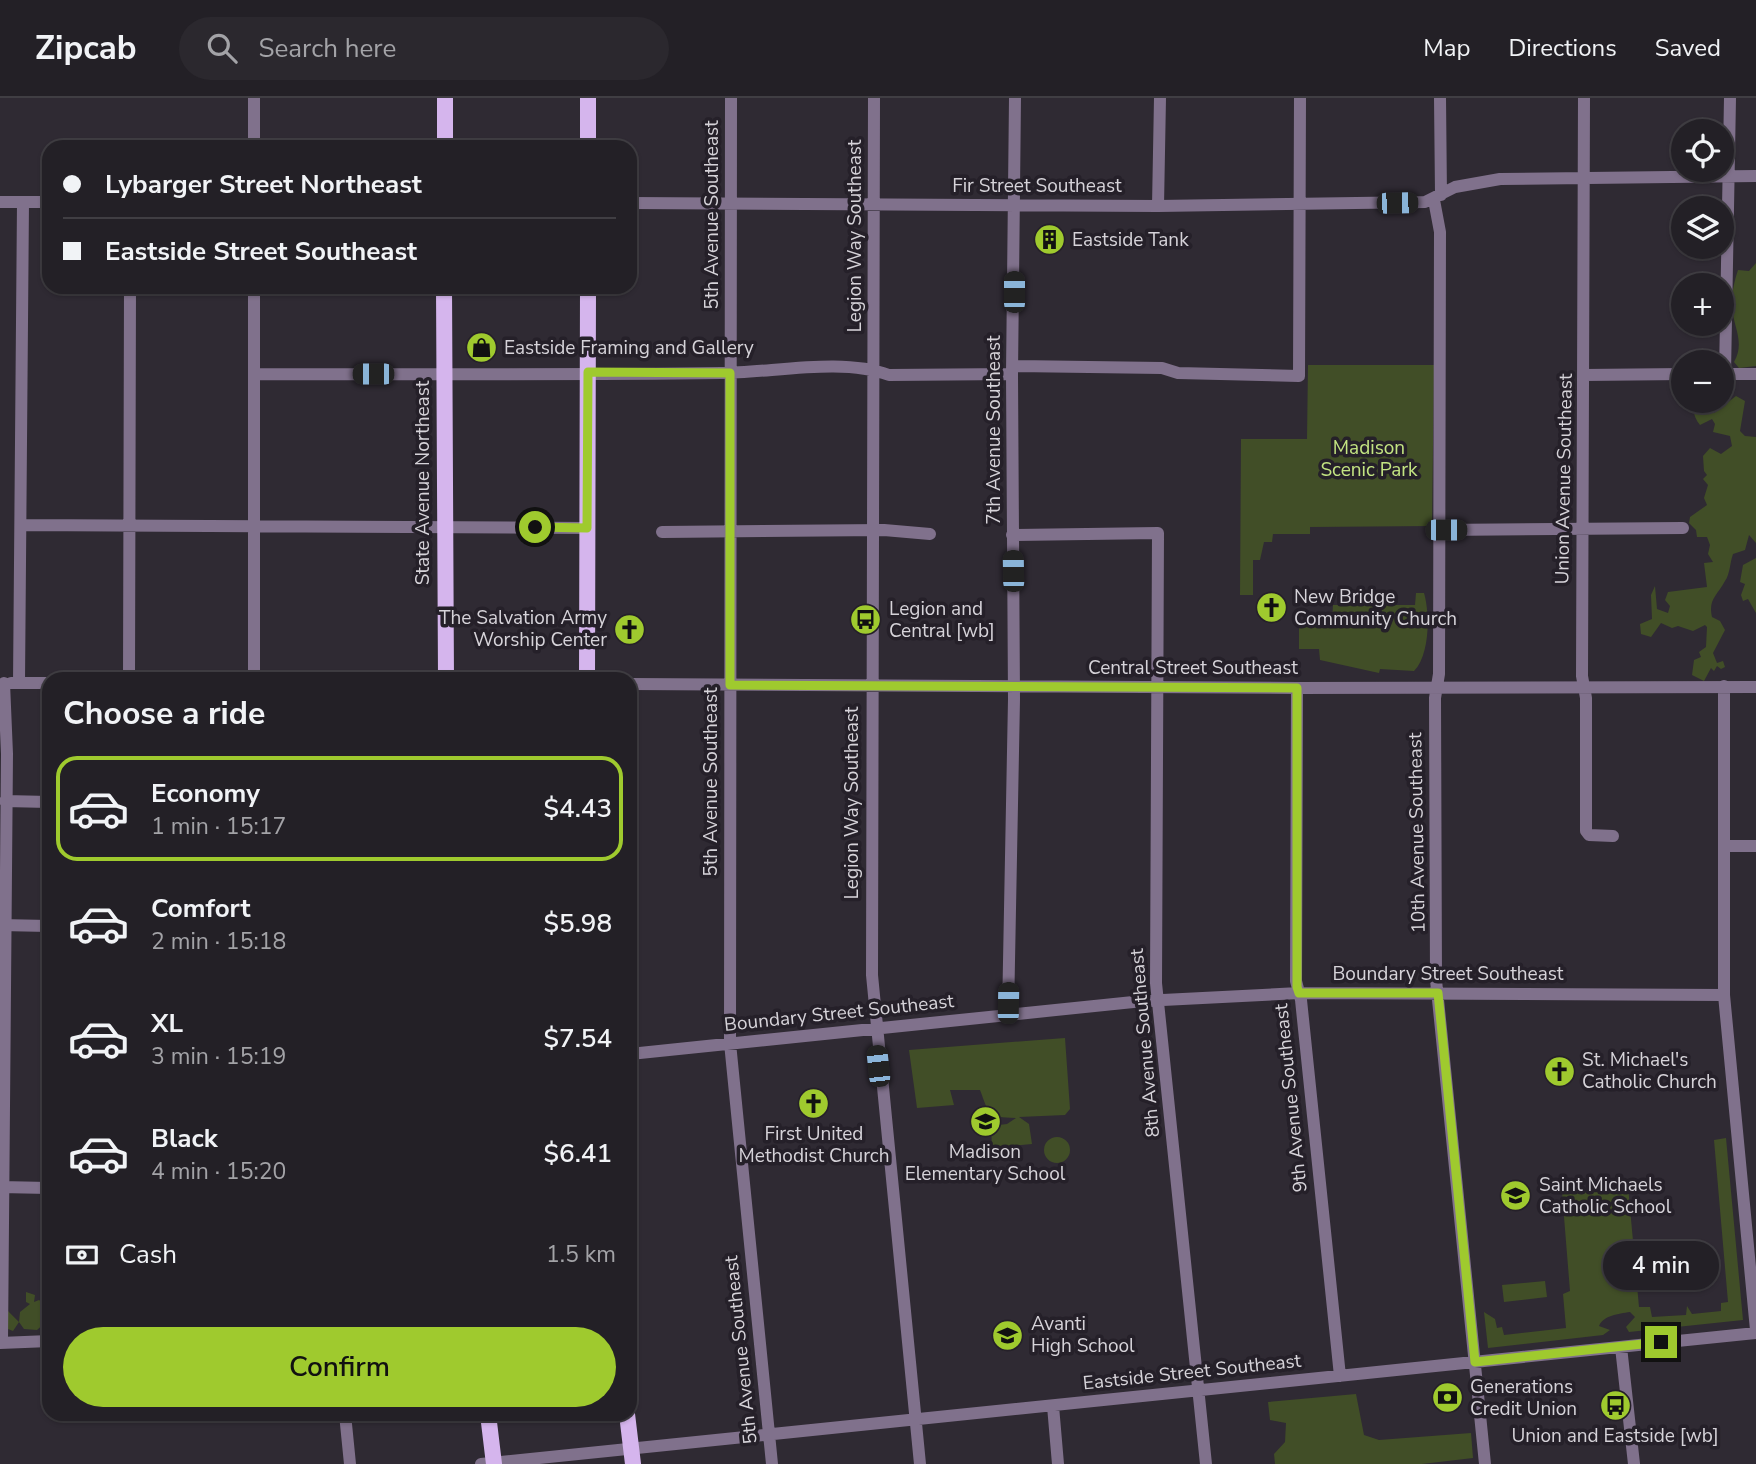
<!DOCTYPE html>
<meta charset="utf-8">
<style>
:root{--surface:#232026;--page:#2b282e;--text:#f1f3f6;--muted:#a3a3a7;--line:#403e43;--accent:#9fca2e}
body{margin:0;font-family:"Nunito Sans",sans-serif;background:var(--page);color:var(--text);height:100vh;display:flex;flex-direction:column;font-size:26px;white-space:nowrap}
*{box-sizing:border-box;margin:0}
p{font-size:23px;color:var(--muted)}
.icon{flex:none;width:38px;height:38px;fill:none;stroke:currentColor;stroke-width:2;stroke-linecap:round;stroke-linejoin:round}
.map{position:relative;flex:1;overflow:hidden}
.details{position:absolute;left:42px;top:574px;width:595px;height:749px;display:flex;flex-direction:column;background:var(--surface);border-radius:21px;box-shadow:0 2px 5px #0004,0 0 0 2px var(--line)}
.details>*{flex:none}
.guide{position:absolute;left:42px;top:42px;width:595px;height:154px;border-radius:21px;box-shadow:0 2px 5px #0004,0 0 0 2px var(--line);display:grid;align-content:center;height:154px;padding:0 21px;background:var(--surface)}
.fabs{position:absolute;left:1671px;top:21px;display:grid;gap:14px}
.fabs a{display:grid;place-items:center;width:63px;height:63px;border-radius:50%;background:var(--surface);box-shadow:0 2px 5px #0004,0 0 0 2px var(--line);font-size:35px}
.end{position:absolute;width:32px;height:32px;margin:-16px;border:9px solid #9fca2e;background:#111;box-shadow:0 0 0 4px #111}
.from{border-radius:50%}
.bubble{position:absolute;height:49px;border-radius:24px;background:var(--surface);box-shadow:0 2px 5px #0004,0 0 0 2px var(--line);font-size:23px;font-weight:600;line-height:49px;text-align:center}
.car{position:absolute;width:21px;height:42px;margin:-21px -10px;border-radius:9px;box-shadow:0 0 5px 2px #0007;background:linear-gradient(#222 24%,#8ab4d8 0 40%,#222 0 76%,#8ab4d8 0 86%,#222 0)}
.guide b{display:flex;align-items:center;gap:24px;height:66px;font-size:26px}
.guide b+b{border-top:2px solid var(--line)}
.guide i{width:18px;height:18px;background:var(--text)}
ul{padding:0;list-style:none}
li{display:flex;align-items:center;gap:21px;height:105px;margin:0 14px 10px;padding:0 7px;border:4px solid transparent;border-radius:21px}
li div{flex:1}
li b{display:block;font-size:26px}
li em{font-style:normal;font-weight:600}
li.on{border-color:var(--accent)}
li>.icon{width:63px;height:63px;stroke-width:1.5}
h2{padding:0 21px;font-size:32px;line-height:84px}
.pay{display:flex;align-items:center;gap:18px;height:77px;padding:0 21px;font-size:26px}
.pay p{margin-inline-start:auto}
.button{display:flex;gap:14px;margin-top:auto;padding:14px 21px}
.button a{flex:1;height:80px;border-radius:42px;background:var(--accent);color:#111;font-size:28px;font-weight:600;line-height:80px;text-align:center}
header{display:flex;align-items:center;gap:42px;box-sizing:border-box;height:98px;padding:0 35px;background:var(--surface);border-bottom:2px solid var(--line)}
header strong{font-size:33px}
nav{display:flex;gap:38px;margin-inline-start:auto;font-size:24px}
.search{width:490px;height:63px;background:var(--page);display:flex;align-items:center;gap:18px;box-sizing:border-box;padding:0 24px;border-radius:38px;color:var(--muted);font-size:26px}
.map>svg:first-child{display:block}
.green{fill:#414e27}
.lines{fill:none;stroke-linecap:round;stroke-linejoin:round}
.minor{stroke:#80718c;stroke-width:12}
.major{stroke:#d5b5ed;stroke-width:16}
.route{stroke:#9fca2e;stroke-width:9}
.labels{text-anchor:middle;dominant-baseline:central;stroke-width:7;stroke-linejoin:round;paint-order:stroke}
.street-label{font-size:19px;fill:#d6d3d9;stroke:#252029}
.poi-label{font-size:19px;fill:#d6d3d9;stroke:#252029;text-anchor:start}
.park-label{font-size:19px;fill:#c3e482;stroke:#252029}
</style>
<header>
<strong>Zipcab</strong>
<div class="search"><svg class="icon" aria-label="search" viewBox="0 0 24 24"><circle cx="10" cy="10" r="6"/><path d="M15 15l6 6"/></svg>Search here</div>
<nav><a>Map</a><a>Directions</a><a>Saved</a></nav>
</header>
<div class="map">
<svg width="1756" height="1366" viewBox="0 0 1756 1366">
<rect width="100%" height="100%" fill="#2f2a33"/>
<!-- green -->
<path class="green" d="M1756 165V268L1739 270 1734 264C1745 245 1734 230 1732 210 1731 198 1734 184 1738 172L1749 173Z
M1308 267H1434L1432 428 1310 429V436H1273L1272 444H1264L1260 462H1253V497H1240L1241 341H1307Z
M1736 298 1745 303 1740 333 1745 338 1756 339V445L1749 437 1745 452 1733 456C1730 464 1730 476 1725 483 1717 498 1708 501 1712 519L1720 523 1725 532 1713 555 1717 565 1723 563 1725 569 1721 571 1717 568 1714 573 1711 570 1704 583 1692 577 1694 562 1701 559 1699 554 1706 549 1707 529 1705 527 1693 533 1678 528 1672 530 1661 525 1651 539 1641 536 1640 526 1652 521 1651 497 1655 488 1657 511 1668 515 1670 508 1665 502 1668 494 1707 489 1704 465 1713 464 1708 456 1710 447 1707 439H1697L1696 432 1689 425 1690 419 1707 407 1704 400 1708 387 1703 381 1707 377 1704 373 1703 358 1710 350 1721 356 1732 348 1730 338 1713 334 1715 326 1712 321 1700 327C1694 320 1692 312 1695 303H1712L1714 315Z
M1756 460V515L1748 501 1743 503 1741 497 1745 486 1740 484 1743 467Z
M1416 495H1424C1430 515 1430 557 1414 573L1380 571 1379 575 1320 562 1319 551H1299V523H1332L1333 507H1415Z
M1065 940 1070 1011 1065 1017 1019 1019 1029 1026 1032 1046 992 1050 991 1028 1007 1026 1016 1020C987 1019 990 1018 980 992H950L954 1007 917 1010 909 952Z
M1044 1052a13 13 0 1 1 26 0a13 13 0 1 1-26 0Z
M1726 1040 1743 1222 1629 1234 1626 1229 1635 1219 1630 1214C1618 1216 1604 1217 1599 1228L1610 1232 1603 1237 1488 1250 1484 1214 1495 1221 1497 1230 1502 1229 1504 1237 1566 1230 1563 1196 1570 1193 1562 1094 1628 1088 1639 1209H1650L1652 1219 1686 1217 1687 1208 1692 1216 1721 1213V1205L1728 1204 1714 1042Z
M1545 1183 1547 1199 1504 1204 1502 1187Z
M26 1194 35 1197 34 1204 39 1202 46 1207 42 1214 46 1215V1224L37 1232 24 1231 19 1224 13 1233 8 1231V1199V1213L19 1224 20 1214 30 1206 26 1204Z
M1356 1296 1364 1337 1379 1342 1471 1335 1473 1360 1422 1366H1275L1274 1356 1285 1344 1286 1325 1270 1322 1268 1304Z"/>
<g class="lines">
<!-- minor -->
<path class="minor" d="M254 0V49
M731 0 730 945 772 1366
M874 0 872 877 920 1366
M1440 0 1441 97
M1584 0 1582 578 1586 600V733L1589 737 1613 738
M1434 102 1440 134 1439 576 1435 600 1436 882 1485 1366
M0 104H49
M630 105 1158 108 1425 104 1455 89 1500 81 1756 78
M1158 108 1160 0
M254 189V581
M1013 268 1162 270 1178 275 1299 278 1300 0
M254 276C410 276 565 277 721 275 771 275 842 259 889 277L1012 276
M1722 276H1756
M1725 276 1730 0
M1584 277 1684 276
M21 427 587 430
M1438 432 1683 430
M662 434 884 432 930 436
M1012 437 1158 435 1156 885 1206 1366
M129 581 130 189
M11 585H49
M19 585 23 104
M630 586 1297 590 1756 589
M1724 588V897L1756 1232
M1297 590 1296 883 1301 902 1340 1278
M5 703 49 704
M1724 748H1756
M0 827 49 828
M1008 916 1014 601 1012 276 1015 0
M630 956 1143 903 1299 895 1724 897
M0 1089 49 1090
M2 1244 7 656 4 585
M0 1245 49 1243
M1621 1249 1634 1366
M1053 1308 1058 1366
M345 1316 350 1366
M481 1366 1756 1235"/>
<!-- major -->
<path class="major" d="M445 49V0
M588 49V0
M444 189 446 581
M587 581 588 189
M488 1316 494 1366
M627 1316 633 1366"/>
</g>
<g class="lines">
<!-- route -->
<path class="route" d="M535 429 587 430 588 274 730 275V587L1297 590V889L1299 895H1438L1475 1264 1661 1244"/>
</g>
<!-- icons -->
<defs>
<symbol id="building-disc" viewBox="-11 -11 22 22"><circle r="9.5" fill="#9fca2e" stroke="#252029"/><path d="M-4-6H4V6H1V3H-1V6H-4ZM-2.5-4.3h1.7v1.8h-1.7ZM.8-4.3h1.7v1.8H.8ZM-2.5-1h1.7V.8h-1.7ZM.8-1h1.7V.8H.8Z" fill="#111"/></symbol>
<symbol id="shop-disc" viewBox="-11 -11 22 22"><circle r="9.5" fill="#9fca2e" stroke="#252029"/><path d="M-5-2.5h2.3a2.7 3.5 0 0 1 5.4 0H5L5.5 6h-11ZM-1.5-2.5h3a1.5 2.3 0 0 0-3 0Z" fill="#111"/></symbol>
<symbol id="church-disc" viewBox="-11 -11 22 22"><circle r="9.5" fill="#9fca2e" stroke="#252029"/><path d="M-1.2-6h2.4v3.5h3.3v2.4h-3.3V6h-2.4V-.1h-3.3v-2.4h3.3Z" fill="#111"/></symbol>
<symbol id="bus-disc" viewBox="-11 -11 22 22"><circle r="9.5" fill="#9fca2e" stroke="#252029"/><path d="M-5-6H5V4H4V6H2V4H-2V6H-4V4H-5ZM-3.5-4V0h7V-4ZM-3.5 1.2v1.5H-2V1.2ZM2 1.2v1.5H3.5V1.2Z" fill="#111"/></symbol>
<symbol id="school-disc" viewBox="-11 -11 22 22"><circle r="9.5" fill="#9fca2e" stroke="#252029"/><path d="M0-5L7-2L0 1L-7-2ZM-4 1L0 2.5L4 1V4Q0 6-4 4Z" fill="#111"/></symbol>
<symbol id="bank-disc" viewBox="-11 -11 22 22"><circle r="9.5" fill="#9fca2e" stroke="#252029"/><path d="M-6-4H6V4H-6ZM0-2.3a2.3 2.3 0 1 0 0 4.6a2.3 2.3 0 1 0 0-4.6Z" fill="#111"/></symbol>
</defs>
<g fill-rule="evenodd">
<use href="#building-disc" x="1032" y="124" width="35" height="35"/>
<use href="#shop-disc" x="464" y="232" width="35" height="35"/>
<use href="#church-disc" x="1254" y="492" width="35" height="35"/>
<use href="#bus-disc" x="848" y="504" width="35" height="35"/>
<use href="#church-disc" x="612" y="514" width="35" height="35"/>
<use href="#church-disc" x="1542" y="956" width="35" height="35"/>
<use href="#church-disc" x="796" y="988" width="35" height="35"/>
<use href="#school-disc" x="968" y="1006" width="35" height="35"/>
<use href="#school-disc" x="1498" y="1080" width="35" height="35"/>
<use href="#school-disc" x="990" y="1220" width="35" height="35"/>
<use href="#bank-disc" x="1430" y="1282" width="35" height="35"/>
<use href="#bus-disc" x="1598" y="1290" width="35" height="35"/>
</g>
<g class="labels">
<!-- street labels -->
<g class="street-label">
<text x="1037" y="88">Fir Street Southeast</text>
<text transform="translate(712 117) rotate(-90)">5th Avenue Southeast</text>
<text transform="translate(855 138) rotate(-90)">Legion Way Southeast</text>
<text transform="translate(994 332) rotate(-90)">7th Avenue Southeast</text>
<text transform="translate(1564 381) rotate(-89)">Union Avenue Southeast</text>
<text transform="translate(423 385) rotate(-90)">State Avenue Northeast</text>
<text x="1193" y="570">Central Street Southeast</text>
<text transform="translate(711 684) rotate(-90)">5th Avenue Southeast</text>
<text transform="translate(852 705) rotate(-90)">Legion Way Southeast</text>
<text transform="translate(1417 735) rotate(-91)">10th Avenue Southeast</text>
<text x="1448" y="876">Boundary Street Southeast</text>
<text transform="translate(839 915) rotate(-6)">Boundary Street Southeast</text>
<text transform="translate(1145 945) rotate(-95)">8th Avenue Southeast</text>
<text transform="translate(1291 1000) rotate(-96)">9th Avenue Southeast</text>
<text transform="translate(741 1252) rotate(-96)">5th Avenue Southeast</text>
<text transform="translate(1192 1274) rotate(-6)">Eastside Street Southeast</text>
</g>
<!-- poi labels -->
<g class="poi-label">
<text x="1072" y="142">Eastside Tank</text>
<text x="504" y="250">Eastside Framing and Gallery</text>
<text x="1294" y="499">New Bridge<tspan x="1294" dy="22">Community Church</tspan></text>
<text x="889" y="511">Legion and<tspan x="889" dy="22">Central [wb]</tspan></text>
<text x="607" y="520" text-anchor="end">The Salvation Army<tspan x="607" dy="22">Worship Center</tspan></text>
<text x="1582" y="962">St. Michael's<tspan x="1582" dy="22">Catholic Church</tspan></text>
<text x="814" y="1036" text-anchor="middle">First United<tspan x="814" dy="22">Methodist Church</tspan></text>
<text x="985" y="1054" text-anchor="middle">Madison<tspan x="985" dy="22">Elementary School</tspan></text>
<text x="1539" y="1087">Saint Michaels<tspan x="1539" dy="22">Catholic School</tspan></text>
<text x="1031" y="1226">Avanti<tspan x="1031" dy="22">High School</tspan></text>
<text x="1470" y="1289">Generations<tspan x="1470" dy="22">Credit Union</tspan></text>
<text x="1615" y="1338" text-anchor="middle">Union and Eastside [wb]</text>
</g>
<!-- park labels -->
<g class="park-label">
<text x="1369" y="350">Madison<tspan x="1369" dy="22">Scenic Park</tspan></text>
</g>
</g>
</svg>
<div class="fabs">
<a><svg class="icon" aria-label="locate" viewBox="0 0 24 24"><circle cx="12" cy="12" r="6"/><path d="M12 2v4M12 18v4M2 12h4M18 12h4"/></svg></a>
<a><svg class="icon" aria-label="layers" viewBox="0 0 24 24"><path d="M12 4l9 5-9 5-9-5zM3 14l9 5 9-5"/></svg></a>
<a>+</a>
<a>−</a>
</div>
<i class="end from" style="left:535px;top:429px"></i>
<i class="end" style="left:1661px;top:1244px"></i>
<div class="bubble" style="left:1603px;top:1143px;width:116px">4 min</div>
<i class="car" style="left:1397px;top:105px;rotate:89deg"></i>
<i class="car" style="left:1014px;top:194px;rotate:0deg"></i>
<i class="car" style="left:373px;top:276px;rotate:270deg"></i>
<i class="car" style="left:1446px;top:432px;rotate:90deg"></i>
<i class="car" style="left:1013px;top:473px;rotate:359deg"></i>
<i class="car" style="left:1008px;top:905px;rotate:1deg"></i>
<i class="car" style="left:878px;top:968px;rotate:354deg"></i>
<div class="guide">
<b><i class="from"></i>Lybarger Street Northeast</b>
<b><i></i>Eastside Street Southeast</b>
</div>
<section class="details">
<h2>Choose a ride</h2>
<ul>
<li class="on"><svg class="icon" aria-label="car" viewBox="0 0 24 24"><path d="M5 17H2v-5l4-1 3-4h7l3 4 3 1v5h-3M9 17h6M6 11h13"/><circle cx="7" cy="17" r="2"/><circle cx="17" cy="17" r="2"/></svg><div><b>Economy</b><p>1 min · 15:17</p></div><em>$4.43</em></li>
<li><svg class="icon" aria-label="car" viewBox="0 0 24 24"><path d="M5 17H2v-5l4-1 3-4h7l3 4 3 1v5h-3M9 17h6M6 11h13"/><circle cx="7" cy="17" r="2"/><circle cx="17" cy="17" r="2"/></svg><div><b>Comfort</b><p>2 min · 15:18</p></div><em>$5.98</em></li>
<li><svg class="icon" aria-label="car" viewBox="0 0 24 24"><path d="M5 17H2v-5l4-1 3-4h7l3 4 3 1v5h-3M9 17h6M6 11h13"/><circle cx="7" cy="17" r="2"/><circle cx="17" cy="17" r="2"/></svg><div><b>XL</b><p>3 min · 15:19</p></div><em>$7.54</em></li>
<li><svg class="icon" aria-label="car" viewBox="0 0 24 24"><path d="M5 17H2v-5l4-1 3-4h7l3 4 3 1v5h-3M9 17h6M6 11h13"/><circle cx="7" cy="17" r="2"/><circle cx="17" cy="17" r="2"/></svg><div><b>Black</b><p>4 min · 15:20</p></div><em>$6.41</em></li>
</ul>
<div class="pay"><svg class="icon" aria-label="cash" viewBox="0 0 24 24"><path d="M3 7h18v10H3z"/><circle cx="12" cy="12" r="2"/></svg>Cash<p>1.5 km</p></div>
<div class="button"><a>Confirm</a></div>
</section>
</div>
